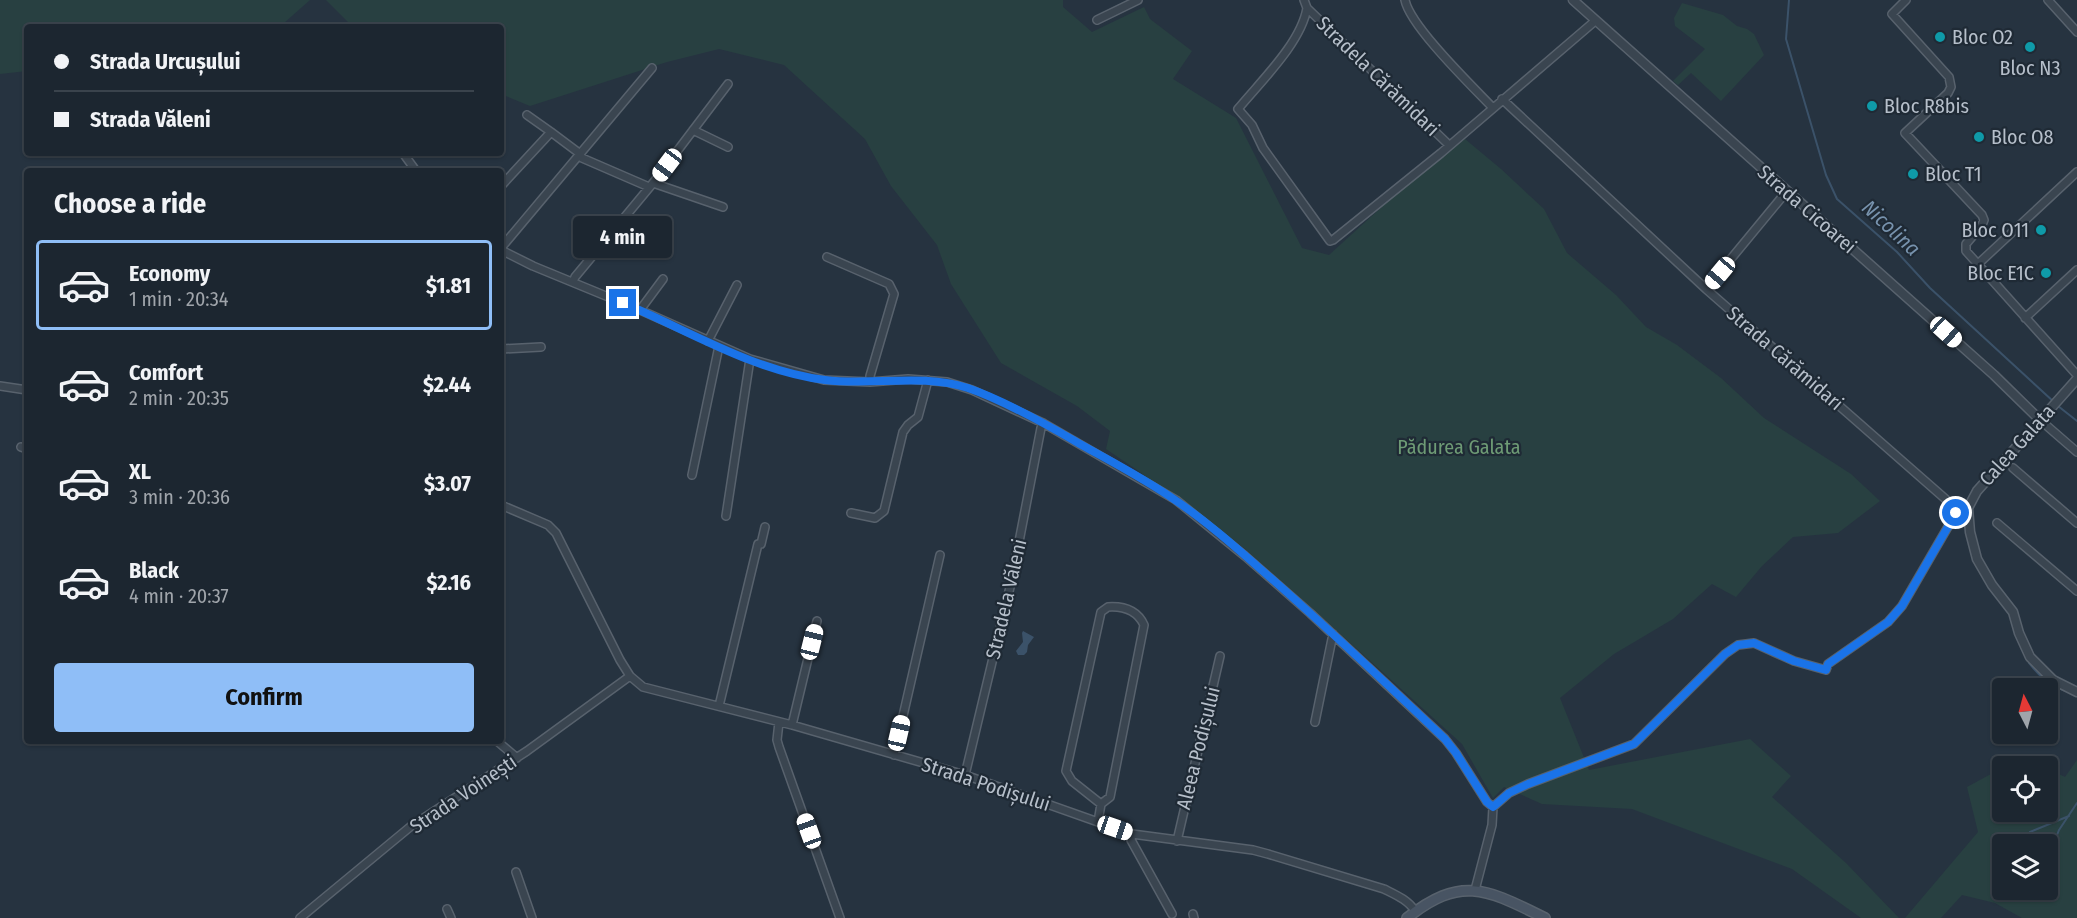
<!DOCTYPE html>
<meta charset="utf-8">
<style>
:root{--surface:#1c2630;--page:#252e38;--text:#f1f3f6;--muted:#a0a5ab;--line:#3a434c;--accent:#8fbef7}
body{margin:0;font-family:"Fira Sans Condensed",sans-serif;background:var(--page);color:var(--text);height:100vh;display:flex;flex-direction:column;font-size:22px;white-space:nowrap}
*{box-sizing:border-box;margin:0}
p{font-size:20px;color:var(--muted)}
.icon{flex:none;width:33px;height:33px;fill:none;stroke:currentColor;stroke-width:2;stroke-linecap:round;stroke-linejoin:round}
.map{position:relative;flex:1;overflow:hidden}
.drawer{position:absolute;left:24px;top:168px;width:480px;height:576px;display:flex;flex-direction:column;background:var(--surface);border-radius:6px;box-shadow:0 2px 4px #0004,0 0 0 2px var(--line)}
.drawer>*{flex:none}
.guide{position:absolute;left:24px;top:24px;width:480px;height:132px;border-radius:6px;box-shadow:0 2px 4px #0004,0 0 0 2px var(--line);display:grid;align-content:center;height:132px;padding:0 30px;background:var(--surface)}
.needle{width:39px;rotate:354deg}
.fabs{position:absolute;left:1992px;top:678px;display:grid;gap:12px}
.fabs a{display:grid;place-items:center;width:66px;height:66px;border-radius:6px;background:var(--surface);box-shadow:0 2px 4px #0004,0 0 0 2px var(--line);font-size:30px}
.end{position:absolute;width:27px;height:27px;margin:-14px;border:8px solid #1a73e8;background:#fff;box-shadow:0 0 0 3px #fff}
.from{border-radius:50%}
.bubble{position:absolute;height:42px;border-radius:6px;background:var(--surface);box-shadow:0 2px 4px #0004,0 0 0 2px var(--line);font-size:20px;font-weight:700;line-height:42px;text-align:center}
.car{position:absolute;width:18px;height:36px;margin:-18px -9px;border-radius:8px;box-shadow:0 0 4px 2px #0007;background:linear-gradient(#fff 24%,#345 0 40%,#fff 0 76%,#345 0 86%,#fff 0)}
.guide b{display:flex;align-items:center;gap:21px;height:57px;font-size:22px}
.guide b+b{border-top:2px solid var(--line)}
.guide i{width:15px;height:15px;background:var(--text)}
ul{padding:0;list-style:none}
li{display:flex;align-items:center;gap:18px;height:90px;margin:0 12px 9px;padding:0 18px;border:3px solid transparent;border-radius:6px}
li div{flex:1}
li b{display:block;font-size:22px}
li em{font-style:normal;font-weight:700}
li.selected{border-color:var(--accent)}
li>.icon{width:54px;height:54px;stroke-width:1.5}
h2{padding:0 30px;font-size:27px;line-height:72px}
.cta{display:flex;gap:12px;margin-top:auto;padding:12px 30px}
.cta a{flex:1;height:69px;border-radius:6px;background:var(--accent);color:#111;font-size:24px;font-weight:700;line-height:69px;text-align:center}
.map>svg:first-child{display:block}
.green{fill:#284041;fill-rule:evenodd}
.water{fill:#3b5269}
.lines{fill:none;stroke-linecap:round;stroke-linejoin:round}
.stream{stroke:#3b5269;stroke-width:2}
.minor-casing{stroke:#58626d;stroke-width:10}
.tertiary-casing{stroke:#58626d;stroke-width:11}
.secondary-casing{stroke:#58626d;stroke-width:12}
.minor{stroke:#3a4550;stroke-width:7}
.tertiary{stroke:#3a4550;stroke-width:8}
.secondary{stroke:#485463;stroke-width:9}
.route{stroke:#1a73e8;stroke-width:8}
.culture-dot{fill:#0f9aa8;stroke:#1f2a35;stroke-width:2}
.labels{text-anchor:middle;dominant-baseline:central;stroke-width:4.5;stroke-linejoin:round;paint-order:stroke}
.poi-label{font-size:20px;fill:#b6bfca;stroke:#1f2a35;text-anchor:start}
.street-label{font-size:20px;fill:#b6bfca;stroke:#1f2a35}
.park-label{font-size:20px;fill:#6e9b75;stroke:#1f2a35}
.water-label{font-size:21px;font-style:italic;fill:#7792ad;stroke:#1f2a35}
</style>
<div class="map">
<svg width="2077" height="918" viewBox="0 0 2077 918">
<rect width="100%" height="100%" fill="#263340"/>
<!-- green -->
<path class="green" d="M0 0H310L284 23 271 27H27V71L0 74Z
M326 0H1063V7L1092 32 1144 7 1150 19 1192 51 1173 79 1236 118 1302 248 1329 255 1441 153 1465 139 1501 169 1544 209 1567 253 1616 295 1646 327 1677 345 1721 378 1764 418 1851 474 1880 501 1838 533 1793 537 1762 566 1736 597 1712 584 1673 619 1614 654 1560 698 1589 770 1750 739 1791 776 1772 797 1846 863 1899 918H1861L1792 869 1632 809 1542 804 1504 787 1493 798 1462 744 1305 602 1244 548 1137 470 1106 449 1110 431 1077 406 1001 363 951 284 937 245 891 186 865 139 784 65 719 49 667 62 530 106 501 94V27H353Z
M1682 3 1723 15 1737 26 1747 29 1754 34 1764 55 1721 101 1691 73 1678 85 1673 81 1705 49 1675 26 1674 18Z
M2023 757 2042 766H2005Z
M2077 760V918H2022L1995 903 1962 895 1941 918H1905L1978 832 1967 787 2002 768V812H2048V769L2065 777ZM2048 844V890H2002V844Z"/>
<!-- water -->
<path class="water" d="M1023 631 1034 637 1028 645 1027 652 1024 655H1018L1016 651 1023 642 1022 633Z"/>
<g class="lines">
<!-- stream -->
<path class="stream" d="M1789 0 1786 39 1826 175 1837 199 1897 252 1930 288 2054 402
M2058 406 2077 421
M2029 663C2040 677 2049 685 2066 691
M2030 832 2069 816
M2014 840 2027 838
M2055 840 2059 830 2077 803"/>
<defs>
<path id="minor" d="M1304 0 1307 8 1449 145
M1405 0C1410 26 1472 86 1492 107
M1906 0 1892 14 1949 77 1951 87 1948 93 1905 133 1982 215 1984 220 1982 225 1966 244V251L2077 375
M2048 0 2077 32
M1307 8C1301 43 1261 81 1238 109L1252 125 1263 148 1330 241 1333 240 1441 153 1595 21
M1097 20 1138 0
M1502 99 1706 289 1950 503 1967 508
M527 115 551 132
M693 130 728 147
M403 153 416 171
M653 183 723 207
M501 186 551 132 579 153 582 158 649 187
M501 248 652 68
M501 250 533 266 640 310 750 359 824 380 870 382 908 379 947 382 972 390 1043 423 1176 500 1245 556 1310 613 1445 739 1456 753 1487 802 1493 807
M827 257 889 284 894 294 870 376V382
M1978 264 2077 172
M573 282 575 277 653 183 728 84
M1706 289 1787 191
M640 310 663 279
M2025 318 2077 270
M708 341 737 285
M501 349 541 347
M0 386 27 390
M2039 419 2077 452
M21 447 27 449
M2013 468 2077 523
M692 475 719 346
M501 505 548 525 556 533 620 660 630 676 643 687 792 725 965 775 1132 834 1253 850 1268 854 1384 889C1396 895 1408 900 1415 911
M851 513 875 518 884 511 903 432 908 425 918 417 928 380
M726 516 750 359
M1997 523 2077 591
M1108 607C1124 606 1137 610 1144 625L1110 797 1101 804 1072 781 1066 771 1101 612Z
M719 706 758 544H761L765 527
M779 722 777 740 779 747 840 918
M1315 722 1333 634
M792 725 817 621
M497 741 517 758
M894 755 940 555
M965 775 1011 583 1041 428 1043 423
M1098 822 1101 804
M1132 834 1131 840 1172 914
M1177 841 1220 656
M516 872 532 918
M1475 890 1492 825 1493 807 1509 793 1528 784 1634 744 1725 654 1738 645 1754 643 1794 661 1826 670 1828 664 1888 622 1902 606 1956 513 1968 508
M447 909 451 918
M1193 914 1194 918
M300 918 410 827 527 751 630 676"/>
<path id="tertiary" d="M1573 0 1994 375 2039 419
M2077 379 1977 491 1968 508 1970 532 1977 559 1992 585 2013 612 2019 633 2030 657 2053 680 2077 692"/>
<path id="secondary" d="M1407 918C1462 874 1488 890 1545 918"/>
</defs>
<!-- minor casing -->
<use href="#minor" class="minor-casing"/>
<!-- tertiary casing -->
<use href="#tertiary" class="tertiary-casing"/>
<!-- secondary casing -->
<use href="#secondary" class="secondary-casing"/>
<!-- minor -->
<use href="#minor" class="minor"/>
<!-- tertiary -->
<use href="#tertiary" class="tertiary"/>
<!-- secondary -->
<use href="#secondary" class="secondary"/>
</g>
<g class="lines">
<!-- route -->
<path class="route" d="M623 303C688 330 753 371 825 380 873 386 921 373 968 388 1005 401 1046 424 1080 444 1112 462 1145 479 1175 500 1209 523 1241 552 1272 579 1331 631 1388 685 1445 739L1456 753 1487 802 1493 807 1509 793 1528 784 1634 744 1725 654 1738 645 1754 643 1794 661 1826 670 1828 664 1888 622 1902 606 1956 513"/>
</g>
<!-- markers -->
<g class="culture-dot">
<circle cx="1940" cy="37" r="6"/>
<circle cx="2030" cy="47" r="6"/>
<circle cx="1872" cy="106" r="6"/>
<circle cx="1979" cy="137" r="6"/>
<circle cx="1913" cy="174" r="6"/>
<circle cx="2041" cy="230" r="6"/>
<circle cx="2046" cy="273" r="6"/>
</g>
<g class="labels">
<!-- poi labels -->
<g class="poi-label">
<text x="1952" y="37">Bloc O2</text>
<text x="2030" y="68" text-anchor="middle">Bloc N3</text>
<text x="1884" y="106">Bloc R8bis</text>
<text x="1991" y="137">Bloc O8</text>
<text x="1925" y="174">Bloc T1</text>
<text x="2029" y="230" text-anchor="end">Bloc O11</text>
<text x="2034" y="273" text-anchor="end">Bloc E1C</text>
</g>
<!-- street labels -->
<g class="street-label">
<text transform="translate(1378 76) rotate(44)">Stradela Cărămidari</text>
<text transform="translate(1807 209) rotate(41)">Strada Cicoarei</text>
<text transform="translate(1785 358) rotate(41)">Strada Cărămidari</text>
<text transform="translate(2017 445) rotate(-48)">Calea Galata</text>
<text transform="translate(1006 599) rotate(-77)">Stradela Văleni</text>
<text transform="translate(1198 748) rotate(-76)">Aleea Podișului</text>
<text transform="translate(986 784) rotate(18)">Strada Podișului</text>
<text transform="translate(463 794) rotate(-34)">Strada Voinești</text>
</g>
<!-- park labels -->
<g class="park-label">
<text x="1459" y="447">Pădurea Galata</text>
</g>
<!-- water labels -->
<g class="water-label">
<text transform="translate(1891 228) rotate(43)">Nicolina</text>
</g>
</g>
</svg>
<div class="fabs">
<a><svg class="needle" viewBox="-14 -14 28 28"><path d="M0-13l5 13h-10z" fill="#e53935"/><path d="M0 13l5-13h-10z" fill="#a0a5ab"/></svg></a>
<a><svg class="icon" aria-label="locate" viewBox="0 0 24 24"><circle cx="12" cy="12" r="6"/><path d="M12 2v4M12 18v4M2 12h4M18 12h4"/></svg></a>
<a><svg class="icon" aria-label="layers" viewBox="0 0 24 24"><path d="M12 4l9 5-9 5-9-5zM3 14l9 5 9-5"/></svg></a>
</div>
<i class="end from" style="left:1956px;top:513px"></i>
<i class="end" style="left:623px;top:303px"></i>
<div class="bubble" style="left:573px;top:216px;width:99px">4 min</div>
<i class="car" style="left:667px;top:165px;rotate:217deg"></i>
<i class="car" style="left:1720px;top:273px;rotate:220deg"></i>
<i class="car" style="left:1946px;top:332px;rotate:132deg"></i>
<i class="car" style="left:812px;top:642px;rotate:14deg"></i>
<i class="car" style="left:899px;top:733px;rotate:13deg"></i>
<i class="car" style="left:1115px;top:828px;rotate:109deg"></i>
<i class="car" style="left:809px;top:831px;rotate:340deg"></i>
<div class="guide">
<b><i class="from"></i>Strada Urcușului</b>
<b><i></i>Strada Văleni</b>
</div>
<section class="drawer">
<h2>Choose a ride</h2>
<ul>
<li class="selected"><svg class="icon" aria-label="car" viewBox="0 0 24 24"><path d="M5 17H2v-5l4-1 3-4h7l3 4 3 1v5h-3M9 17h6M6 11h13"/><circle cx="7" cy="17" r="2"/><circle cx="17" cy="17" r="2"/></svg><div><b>Economy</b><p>1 min · 20:34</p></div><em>$1.81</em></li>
<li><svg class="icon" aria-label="car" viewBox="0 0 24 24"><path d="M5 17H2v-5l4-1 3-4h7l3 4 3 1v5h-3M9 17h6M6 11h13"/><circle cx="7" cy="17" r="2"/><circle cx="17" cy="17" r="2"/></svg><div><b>Comfort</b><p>2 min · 20:35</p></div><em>$2.44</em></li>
<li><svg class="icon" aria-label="car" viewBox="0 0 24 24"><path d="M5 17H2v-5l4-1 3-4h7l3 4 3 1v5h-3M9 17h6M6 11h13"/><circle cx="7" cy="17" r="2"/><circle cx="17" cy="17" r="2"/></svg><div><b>XL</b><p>3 min · 20:36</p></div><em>$3.07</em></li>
<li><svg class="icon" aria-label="car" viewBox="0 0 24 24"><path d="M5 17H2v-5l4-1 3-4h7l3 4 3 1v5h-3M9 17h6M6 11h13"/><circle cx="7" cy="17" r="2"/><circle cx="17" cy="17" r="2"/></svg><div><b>Black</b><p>4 min · 20:37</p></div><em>$2.16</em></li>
</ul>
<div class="cta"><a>Confirm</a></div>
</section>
</div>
